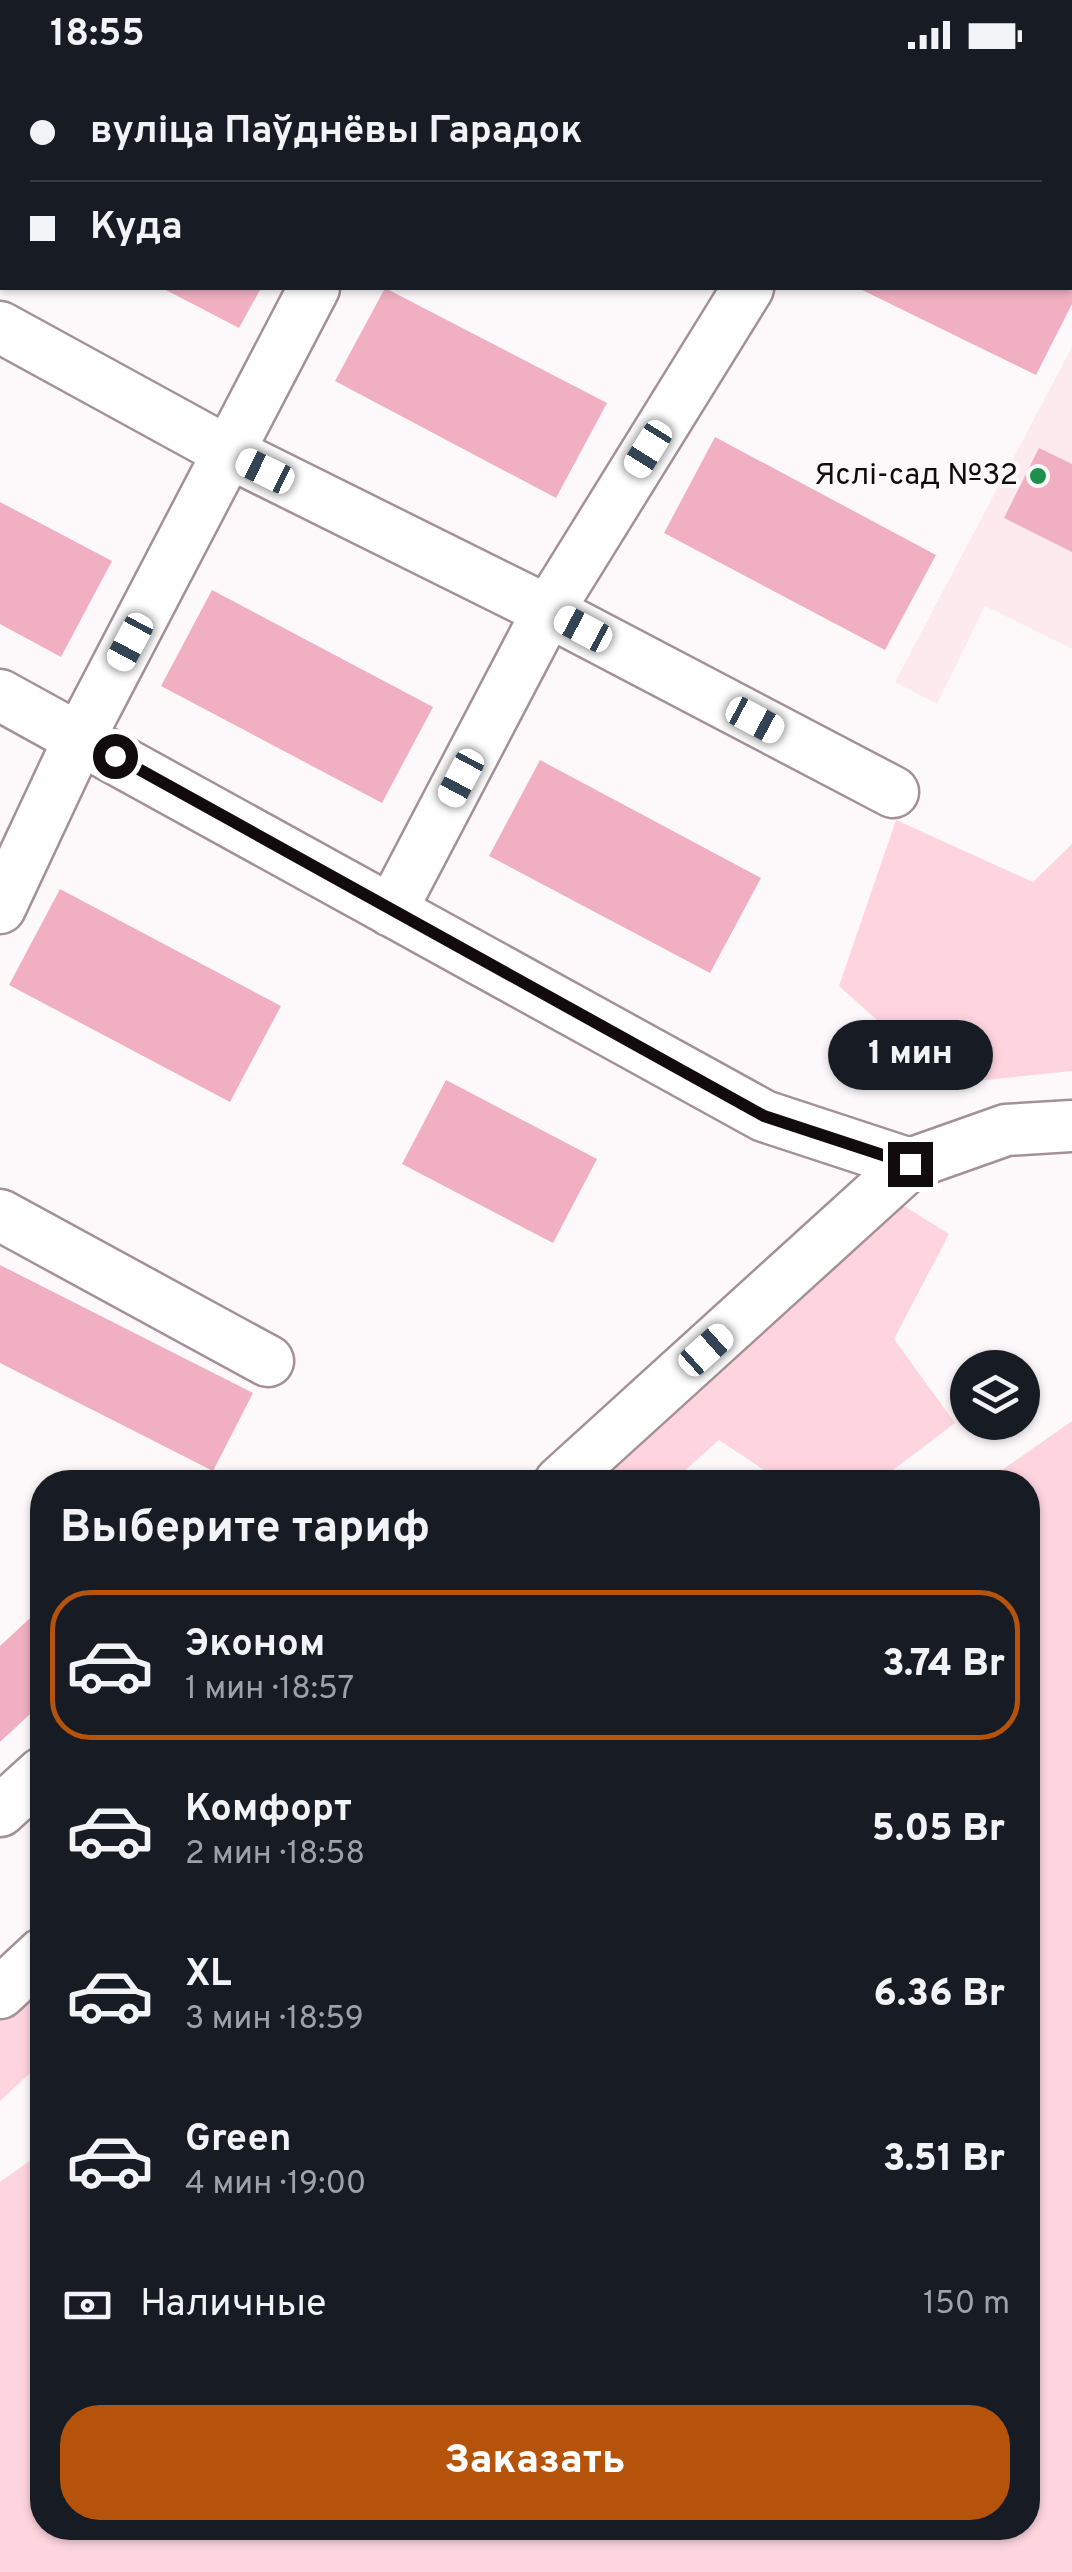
<!DOCTYPE html>
<html lang="ru">
<meta charset="utf-8">
<style>
:root{--surface:#171b24;--page:#20242c;--text:#f1f3f6;--muted:#9ea1a6;--line:#363941;--accent:#b45309}
body{margin:0;font-family:Overpass,sans-serif;background:var(--page);color:var(--text);height:100vh;display:flex;flex-direction:column;font-size:38px;white-space:nowrap}
*{box-sizing:border-box;margin:0}
p{font-size:32px;color:var(--muted)}
.icon{flex:none;width:55px;height:55px;fill:none;stroke:currentColor;stroke-width:2;stroke-linecap:round;stroke-linejoin:round}
.map{position:relative;flex:1;overflow:hidden}
.side{position:absolute;left:30px;top:1400px;width:1010px;height:1070px;display:flex;flex-direction:column;background:var(--surface);border-radius:40px;box-shadow:0 2px 8px #0004}
.side>*{flex:none}
.hud{position:absolute;left:0px;top:0px;width:1072px;height:220px;box-shadow:0 2px 8px #0004;display:grid;align-content:center;height:220px;padding:0 30px;background:var(--surface)}
.fabs{position:absolute;left:950px;top:1280px;display:grid;gap:20px}
.fabs a{display:grid;place-items:center;width:90px;height:90px;border-radius:50%;background:var(--surface);box-shadow:0 2px 8px #0004;font-size:50px}
.end{position:absolute;width:45px;height:45px;margin:-22px;border:12px solid #110b0d;background:#fff;box-shadow:0 0 0 5px #fff}
.from{border-radius:50%}
.bubble{position:absolute;height:70px;border-radius:35px;background:var(--surface);box-shadow:0 2px 8px #0004;font-size:32px;font-weight:800;line-height:70px;text-align:center}
.car{position:absolute;width:30px;height:60px;margin:-30px -15px;border-radius:12px;box-shadow:0 0 8px 2px #0007;background:linear-gradient(#fff 24%,#345 0 40%,#fff 0 76%,#345 0 86%,#fff 0)}
.hud b{display:flex;align-items:center;gap:35px;height:95px;font-size:38px}
.hud b+b{border-top:2px solid var(--line)}
.hud i{width:25px;height:25px;background:var(--text)}
ul{padding:0;list-style:none}
li{display:flex;align-items:center;gap:30px;height:150px;margin:0 20px 15px;padding:0 10px;border:5px solid transparent;border-radius:40px}
li div{flex:1}
li b{display:block;font-size:38px}
li em{font-style:normal;font-weight:800}
li.active{border-color:var(--accent)}
li>.icon{width:90px;height:90px;stroke-width:1.5}
h2{padding:0 30px;font-size:45px;line-height:120px}
.pay{display:flex;align-items:center;gap:25px;height:110px;padding:0 30px;font-size:38px}
.pay p{margin-inline-start:auto}
.cta{display:flex;gap:20px;margin-top:auto;padding:20px 30px}
.cta a{flex:1;height:115px;border-radius:40px;background:var(--accent);color:#fff;font-size:40px;font-weight:800;line-height:115px;text-align:center}
.status{display:flex;justify-content:space-between;align-items:center;height:70px;padding:0 50px;background:var(--surface);direction:ltr}
.status svg{height:28px;fill:currentColor}
.map>svg:first-child{display:block}
.built{fill:#fceaee}
.green{fill:#fed5df}
.building{fill:#f1b0c1}
.lines{fill:none;stroke-linecap:round;stroke-linejoin:round}
.minor-casing{stroke:#a49196;stroke-width:55}
.minor{stroke:#fff;stroke-width:50}
.route{stroke:#110b0d;stroke-width:12}
.poi-dot{fill:#1b914c;stroke:#fdf9fa;stroke-width:4}
.labels{text-anchor:middle;dominant-baseline:central;stroke-width:8;stroke-linejoin:round;paint-order:stroke}
.poi-label{font-size:30px;fill:#110b0d;stroke:#fdf9fa;text-anchor:end}
</style>
<div class="status"><b>18:55</b><svg viewBox="0 0 49 12"><path d="M0 12V9h3v3zM5 12V6h3v6zM10 12V3h3v9zM15 12V0h3v12zM26 1h20v11H26zM47 4h2v5h-2z"/></svg></div>
<div class="map">
<svg width="1072" height="2502" viewBox="0 0 1072 2502">
<rect width="100%" height="100%" fill="#fdf9fa"/>
<!-- built -->
<path class="built" d="M1072 277V579L985 536 937 634 895 612Z"/>
<!-- green -->
<path class="green" d="M896 750 1033 812 1072 774V1001L948 1014 839 916Z
M896 1131 949 1164 894 1269 955 1353 877 1412H782L719 1370 672 1412H585Z
M1072 1351V2502H0V2112L42 2082V2458H1028V1412H985Z
M42 1902V1992L0 2031V1940Z"/>
<!-- building -->
<path class="building" d="M162 218H261L239 258Z
M385 218 607 333 556 428 335 311Z
M858 218H1072V234L1036 305Z
M715 367 936 485 885 580 664 463Z
M1039 378 1072 394V482L1004 448Z
M0 432 112 491 61 587 0 554Z
M212 520 433 637 382 733 161 616Z
M540 690 761 808 710 903 489 786Z
M60 819 281 936 230 1032 9 915Z
M446 1010 597 1089 553 1173 402 1094Z
M0 1195 253 1323 213 1401 0 1293Z
M42 1537V1633L0 1672V1576Z"/>
<g class="lines">
<defs>
<path id="minor" d="M760 0 765 2
M424 2 425 0
M882 2 883 0
M0 70 2 65
M1070 157 1072 158
M0 257 230 383 548 541 893 722
M0 625 764 1046 910 1094 1006 1060 1072 1056
M0 838 80 667 314 218
M391 841 548 541 748 218
M0 1145 268 1291
M560 1412 910 1094
M0 1741 42 1703
M0 1923 42 1884"/>
</defs>
<!-- minor casing -->
<use href="#minor" class="minor-casing"/>
<!-- minor -->
<use href="#minor" class="minor"/>
</g>
<g class="lines">
<!-- route -->
<path class="route" d="M115 686 764 1046 910 1094"/>
</g>
<!-- markers -->
<circle class="poi-dot" cx="1038" cy="406" r="10"/>
<g class="labels">
<!-- poi labels -->
<g class="poi-label">
<text x="1018" y="406">Яслі-сад №32</text>
</g>
</g>
</svg>
<div class="fabs">
<a><svg class="icon" aria-label="layers" viewBox="0 0 24 24"><path d="M12 4l9 5-9 5-9-5zM3 14l9 5 9-5"/></svg></a>
</div>
<i class="end from" style="left:115px;top:686px"></i>
<i class="end" style="left:910px;top:1094px"></i>
<div class="bubble" style="left:828px;top:950px;width:165px">1 мин</div>
<i class="car" style="left:648px;top:379px;rotate:212deg"></i>
<i class="car" style="left:265px;top:401px;rotate:296deg"></i>
<i class="car" style="left:583px;top:559px;rotate:298deg"></i>
<i class="car" style="left:130px;top:572px;rotate:208deg"></i>
<i class="car" style="left:755px;top:650px;rotate:118deg"></i>
<i class="car" style="left:461px;top:708px;rotate:208deg"></i>
<i class="car" style="left:706px;top:1280px;rotate:48deg"></i>
<div class="hud">
<b><i class="from"></i>вуліца Паўднёвы Гарадок</b>
<b><i></i>Куда</b>
</div>
<section class="side">
<h2>Выберите тариф</h2>
<ul>
<li class="active"><svg class="icon" aria-label="car" viewBox="0 0 24 24"><path d="M5 17H2v-5l4-1 3-4h7l3 4 3 1v5h-3M9 17h6M6 11h13"/><circle cx="7" cy="17" r="2"/><circle cx="17" cy="17" r="2"/></svg><div><b>Эконом</b><p>1 мин · 18:57</p></div><em>3.74 Br</em></li>
<li><svg class="icon" aria-label="car" viewBox="0 0 24 24"><path d="M5 17H2v-5l4-1 3-4h7l3 4 3 1v5h-3M9 17h6M6 11h13"/><circle cx="7" cy="17" r="2"/><circle cx="17" cy="17" r="2"/></svg><div><b>Комфорт</b><p>2 мин · 18:58</p></div><em>5.05 Br</em></li>
<li><svg class="icon" aria-label="car" viewBox="0 0 24 24"><path d="M5 17H2v-5l4-1 3-4h7l3 4 3 1v5h-3M9 17h6M6 11h13"/><circle cx="7" cy="17" r="2"/><circle cx="17" cy="17" r="2"/></svg><div><b>XL</b><p>3 мин · 18:59</p></div><em>6.36 Br</em></li>
<li><svg class="icon" aria-label="car" viewBox="0 0 24 24"><path d="M5 17H2v-5l4-1 3-4h7l3 4 3 1v5h-3M9 17h6M6 11h13"/><circle cx="7" cy="17" r="2"/><circle cx="17" cy="17" r="2"/></svg><div><b>Green</b><p>4 мин · 19:00</p></div><em>3.51 Br</em></li>
</ul>
<div class="pay"><svg class="icon" aria-label="cash" viewBox="0 0 24 24"><path d="M3 7h18v10H3z"/><circle cx="12" cy="12" r="2"/></svg>Наличные<p>150 m</p></div>
<div class="cta"><a>Заказать</a></div>
</section>
</div>
